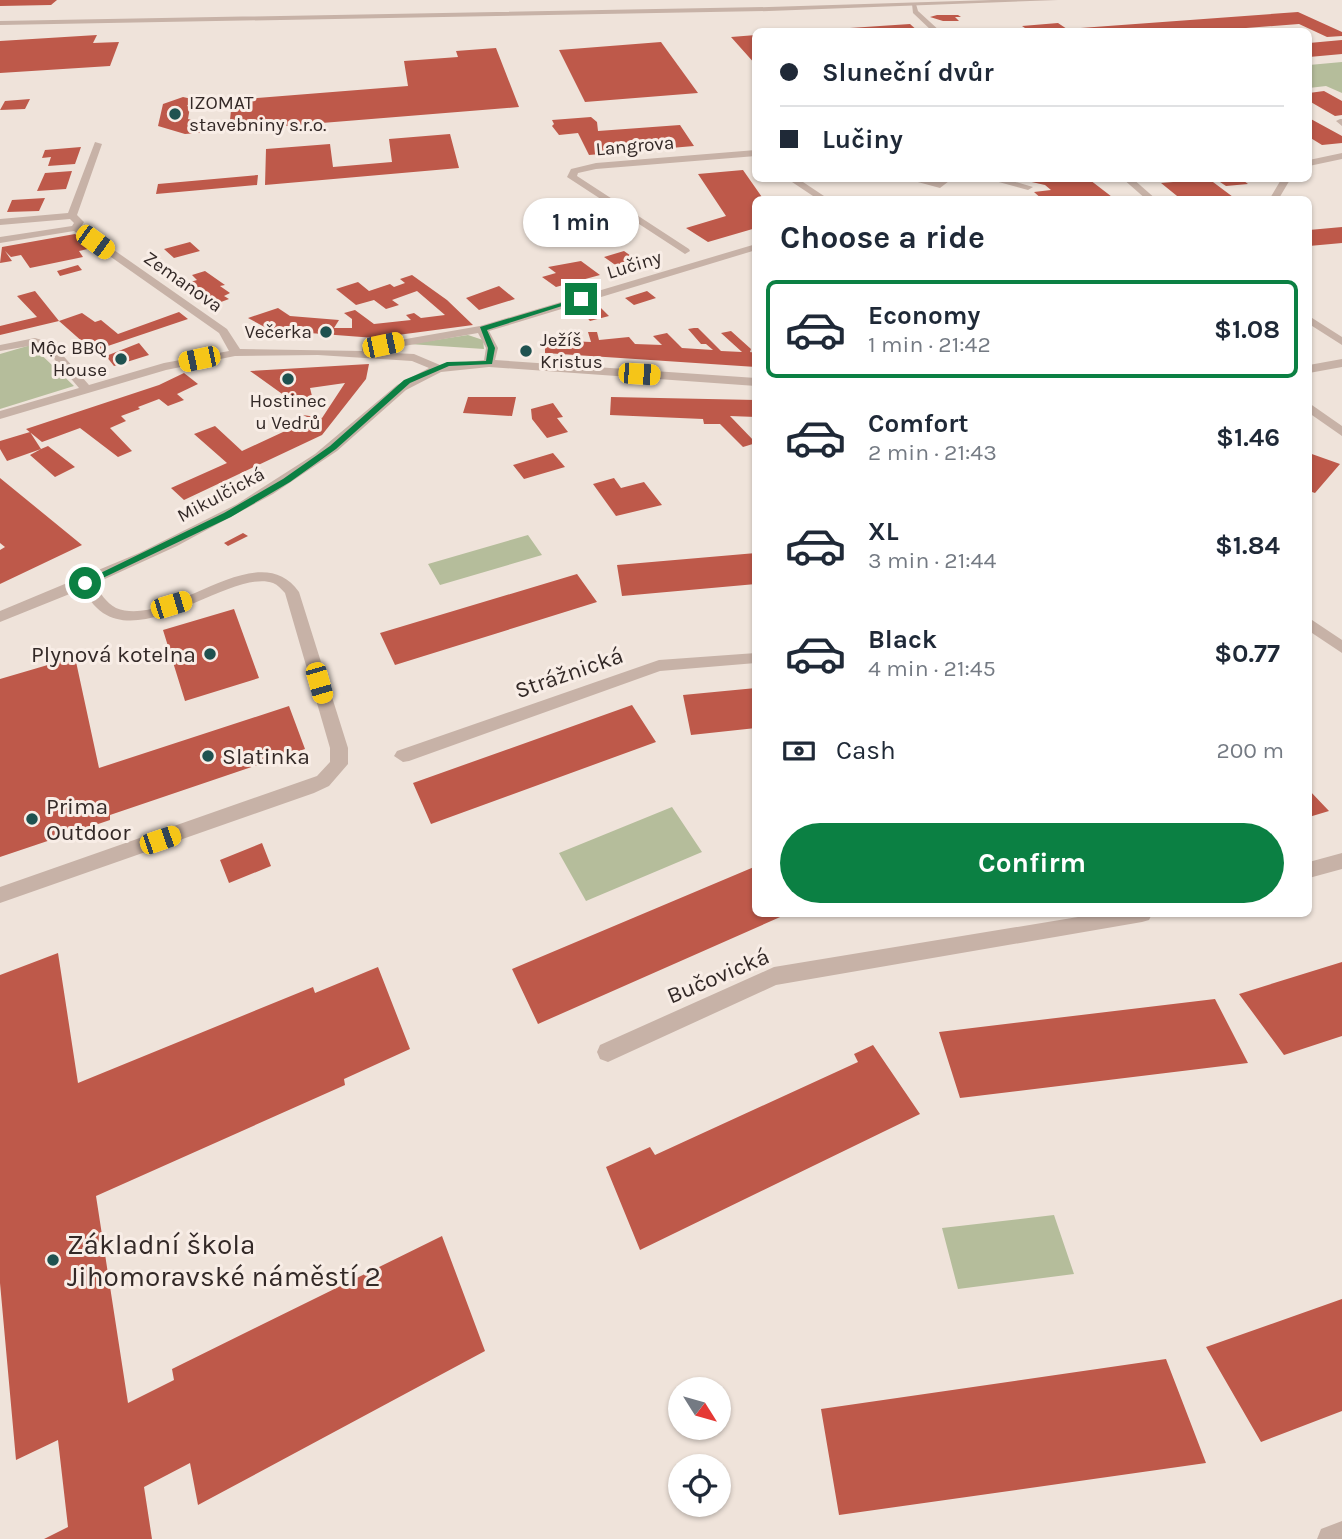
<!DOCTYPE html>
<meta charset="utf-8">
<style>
:root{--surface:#fff;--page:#f6f6f7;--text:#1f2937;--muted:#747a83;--line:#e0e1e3;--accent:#0b8043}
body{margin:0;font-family:Karla,sans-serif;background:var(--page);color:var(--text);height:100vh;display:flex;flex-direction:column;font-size:26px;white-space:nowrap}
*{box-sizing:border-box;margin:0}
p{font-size:23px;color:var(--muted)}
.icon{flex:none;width:38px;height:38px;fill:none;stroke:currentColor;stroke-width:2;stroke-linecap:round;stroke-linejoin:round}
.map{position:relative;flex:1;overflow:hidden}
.details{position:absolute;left:752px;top:196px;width:560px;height:721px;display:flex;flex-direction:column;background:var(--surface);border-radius:10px;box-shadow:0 2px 5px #0004}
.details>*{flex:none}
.hud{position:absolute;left:752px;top:28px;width:560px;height:154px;border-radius:10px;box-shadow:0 2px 5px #0004;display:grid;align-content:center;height:154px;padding:0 28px;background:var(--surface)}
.needle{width:46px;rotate:127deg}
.buttons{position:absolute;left:668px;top:1377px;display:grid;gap:14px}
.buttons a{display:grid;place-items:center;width:63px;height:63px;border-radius:50%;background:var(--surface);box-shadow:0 2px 5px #0004;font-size:35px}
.end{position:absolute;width:32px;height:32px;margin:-16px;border:9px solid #0b8043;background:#fff;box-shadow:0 0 0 4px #fff}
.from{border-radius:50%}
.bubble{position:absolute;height:49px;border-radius:24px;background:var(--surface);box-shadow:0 2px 5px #0004;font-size:23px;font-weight:700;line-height:49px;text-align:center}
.car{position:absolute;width:21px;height:42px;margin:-21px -10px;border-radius:9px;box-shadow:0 0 5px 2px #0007;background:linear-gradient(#f5c518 24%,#345 0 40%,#f5c518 0 76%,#345 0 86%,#f5c518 0)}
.hud b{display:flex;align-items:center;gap:24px;height:66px;font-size:26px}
.hud b+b{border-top:2px solid var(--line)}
.hud i{width:18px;height:18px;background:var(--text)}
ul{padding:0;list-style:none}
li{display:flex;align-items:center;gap:21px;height:98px;margin:0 14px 10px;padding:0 14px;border:4px solid transparent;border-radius:10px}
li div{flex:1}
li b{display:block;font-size:26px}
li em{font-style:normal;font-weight:700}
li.selected{border-color:var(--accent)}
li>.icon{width:63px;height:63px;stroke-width:1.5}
h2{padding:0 28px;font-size:32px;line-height:84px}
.pay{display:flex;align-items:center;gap:18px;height:77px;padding:0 28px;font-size:26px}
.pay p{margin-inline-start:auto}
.button{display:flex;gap:14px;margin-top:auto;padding:14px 28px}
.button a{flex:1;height:80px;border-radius:42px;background:var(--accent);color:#fff;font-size:28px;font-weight:700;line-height:80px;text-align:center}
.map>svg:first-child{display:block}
.green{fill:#b5bd9b}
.building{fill:#be594a}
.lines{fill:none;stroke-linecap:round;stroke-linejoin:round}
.minor{fill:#c7b2a7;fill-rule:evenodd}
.tertiary{fill:#c7b2a7;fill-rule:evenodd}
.route{fill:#0b8043}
.poi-dot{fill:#1f5250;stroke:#f8ede6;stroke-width:2.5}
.labels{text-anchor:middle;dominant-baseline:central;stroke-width:6;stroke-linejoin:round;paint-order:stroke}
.far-poi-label{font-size:19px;fill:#332927;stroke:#f8ede6;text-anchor:start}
.far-street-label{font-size:19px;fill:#332927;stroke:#f8ede6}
.poi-label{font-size:23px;fill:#332927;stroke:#f8ede6;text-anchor:start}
.street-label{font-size:23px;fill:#332927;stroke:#f8ede6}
.near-poi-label{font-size:28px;fill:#332927;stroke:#f8ede6;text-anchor:start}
</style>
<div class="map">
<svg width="1342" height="1539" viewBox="0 0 1342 1539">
<rect width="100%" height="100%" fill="#efe3da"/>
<!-- green -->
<path class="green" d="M1342 62V93L1326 86 1309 88V65Z
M468 335 483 340 484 349 409 344Z
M31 345 74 386 0 409V354Z
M528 535 542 555 440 585 428 564Z
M672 807 702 852 586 901 559 853Z
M1054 1215 1074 1274 958 1289 942 1228Z"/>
<!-- building -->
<path class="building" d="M0 0H57L51 5 0 6Z
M1298 12 1342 32V36L1327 37 1299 24 1194 32H1031L1022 26 1058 23 1067 29Z
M937 15H958L961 17H955L959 21H943L930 17Z
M910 24 919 32H835V29Z
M97 35 93 43 119 42 110 66 0 73V41Z
M756 35V65L731 37Z
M1342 40V54L1309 57V43Z
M661 42 698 93 585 102 559 50Z
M496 48 519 107 185 134 158 126 163 104 183 97 192 99 189 100 191 101 187 106 190 107 188 119 202 123 230 120 232 100 408 86 404 61 458 57 456 51Z
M1324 91 1342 101V115L1335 116 1309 101V93Z
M30 99 25 109 0 110 5 101Z
M591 117 597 122 598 131 680 125 694 146 589 155 578 133 559 135 552 126 554 124 552 120Z
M1309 118 1342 136V143L1322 145 1309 137Z
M450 134 459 168 265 185 266 149 330 144 333 167 392 162 389 139Z
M81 147 75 164 48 166 51 157 42 158 45 150Z
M743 170 764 200H756V228L708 242 686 228 726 216 698 174Z
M72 171 66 189 37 191 45 173Z
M258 175 257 185 156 194 158 184Z
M1014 178 1090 180 1116 200H1043L1034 192 1051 190 1045 185Z
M1214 178H1240L1248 184 1226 186Z
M1209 179 1237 200H1182L1161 183Z
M45 198 39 211 7 212 12 200Z
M1342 227V243L1309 246V230Z
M75 234 92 248 79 251 83 257 30 268 21 255 11 257 5 251 12 261 0 263 2 247Z
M190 242 200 251 174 258 164 249Z
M624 251 641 263 621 269 604 257Z
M581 261 600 275 556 287 542 277 556 273 548 267Z
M78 265 82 270 60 276 57 271Z
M205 271 225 285 220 286 230 293 224 296 229 299 213 305 184 284 197 280 192 275Z
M412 275 447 300 473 325 375 338 270 330 248 318 278 308 290 316 339 320 334 328H352V319L344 313 355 310 374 324 411 320 406 315 414 313 421 318 445 315 417 291 392 300 399 305 386 309 374 300 356 305 336 289 358 282 369 291 390 284 394 287 405 283 400 279Z
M499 286 515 299 479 310 466 298Z
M35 291 59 321 0 335V326L37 317 17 296Z
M647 291 656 298 634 305 625 298Z
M600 307 609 316 590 321 582 312Z
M179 312 188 319 93 351 59 321 82 313 95 322 101 320 118 334Z
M694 328H698L721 351 742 352 721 333 731 331 751 349 750 352 756 353V367L545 353V340L591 342 588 332H597L599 340 629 337 635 344 662 345 653 336 667 333 682 348 713 350 706 344H701L688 329Z
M139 343 149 355 114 366 106 356Z
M369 364 366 379 322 435 184 500 171 488 227 463 194 434 215 426 242 451 311 419 303 415 322 418 345 383 310 388 312 396 292 401 250 371Z
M184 373 198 384 177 394 184 400 168 406 159 399 138 407 140 409 121 416 126 421 110 428 132 451 118 457 80 428 42 442 26 429 159 385Z
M468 397H516L512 416 463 413Z
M611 397 756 400V417L730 416 756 443 743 447 720 424H704L703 419 610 415Z
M553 403 563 417 557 418 568 432 547 438 532 419 531 409Z
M30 432 41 449 48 446 75 467 55 477 30 455 41 449 7 461 0 449V441Z
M553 453 565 467 524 479 513 465Z
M1309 453 1340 464 1315 493 1309 491Z
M0 478 82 545 0 584V550L5 547 0 543Z
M614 478 621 488 644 482 662 505 616 516 593 484Z
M243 533 248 536 228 546 224 543Z
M756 553V584L622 596 617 565Z
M577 574 597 602 395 665 380 633Z
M234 609 259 678 185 701 163 630Z
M75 657 99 768 289 706 305 749 110 815V820L0 857V679Z
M756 688V728L691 735 683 695Z
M632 705 656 742 431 824 413 783Z
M1309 790 1329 811 1309 817Z
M262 843 271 866 229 883 220 860Z
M754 867 756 914H787L538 1024 512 969Z
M58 953 78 1083 313 987 315 993 378 967 410 1049 344 1079 345 1085 96 1196 128 1403 174 1380 172 1369 442 1236 485 1351 198 1505 190 1463 144 1487 152 1539H44L68 1527 58 1440 16 1460 0 1283V975Z
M1342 962V1036L1284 1055 1239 994Z
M1215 999 1248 1063 960 1098 939 1032Z
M873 1045 920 1114 640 1250 606 1167 650 1147 655 1155 858 1062 854 1054Z
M1342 1299V1411L1261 1442 1206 1347Z
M1166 1359 1206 1463 839 1515 821 1409Z"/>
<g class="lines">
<!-- minor -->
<path class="minor" d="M912 4H916L918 11 941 32H933L913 13Z
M1340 119H1342V126L1336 121Z
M95 142 102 144 77 215 84 222 81 227 227 329 240 349 362 351V347L366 346 480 326 756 244V250L489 331 498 348 495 360 756 378V386L489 367 441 372 406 390 337 451 273 494 177 546 94 584C100 592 106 603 116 608 169 630 257 532 299 592L348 748V764L329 786 314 793 0 903V887L317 776 330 762V748L285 593C281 589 278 585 273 583 234 569 150 644 103 613 94 607 88 597 82 589L0 622V611L139 553 237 504 315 454 397 385 429 368 412 361 318 355 235 356 166 370 0 419V411L79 388 44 347 35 345 0 351V345L35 338 52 343 89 385 164 363 229 351 219 333 74 231 0 243V237L72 226 74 223 70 219 0 225V219L68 213ZM478 333 486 348 484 360 440 365 414 354 370 352Z
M756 150V156L596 169 578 173 577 176 689 249 690 251 685 254 567 177 571 169 596 163Z
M1342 153V159L1309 166V160Z
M786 178H797L830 200H819Z
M903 178 938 182 943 178H953L940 188Z
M984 178H1002L1033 187 1028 190Z
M1122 178H1132L1157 200H1147Z
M1282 178H1291L1278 200H1269Z
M1309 316 1342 337V345L1309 324Z
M1342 359V367L1309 373V365Z
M1309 403 1342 426V436L1309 413Z
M1309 618 1342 640V653L1309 631Z
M756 653V663L660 671 409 761 403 762 394 756 397 751 659 660Z
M1342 853V869L1309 878V862Z
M1096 914H1152L1149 920 1142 922 776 985 608 1062 600 1059 597 1052 600 1045 774 967Z
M1342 1521V1539H1317L1321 1529Z"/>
<!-- tertiary -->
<path class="tertiary" d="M992 0H1058L769 11 0 25V21L769 7Z"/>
</g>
<!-- route -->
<path class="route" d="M578 298 584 299 487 330 495 348 492 364 449 366 410 383 336 449 290 482 231 517 88 585 80 583 224 513 283 479 330 446 404 380 447 362 486 361 488 348 480 327Z"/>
<!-- markers -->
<g class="poi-dot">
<circle cx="175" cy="114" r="7"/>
<circle cx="326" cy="332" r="7"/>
<circle cx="526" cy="351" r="7"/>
<circle cx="121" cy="359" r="7"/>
<circle cx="288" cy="379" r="7"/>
<circle cx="210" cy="654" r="7"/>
<circle cx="208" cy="756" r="7"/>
<circle cx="32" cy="819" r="7"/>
<circle cx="53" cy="1260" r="7"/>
</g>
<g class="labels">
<!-- far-poi labels -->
<g class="far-poi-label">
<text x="189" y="103">IZOMAT<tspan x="189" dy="22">stavebniny s.r.o.</tspan></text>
<text x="312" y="332" text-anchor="end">Večerka</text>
<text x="540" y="340">Ježíš<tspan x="540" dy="22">Kristus</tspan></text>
<text x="107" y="348" text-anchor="end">Mộc BBQ<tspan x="107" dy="22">House</tspan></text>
<text x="288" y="401" text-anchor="middle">Hostinec<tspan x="288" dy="22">u Vedrů</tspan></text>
</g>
<!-- far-street labels -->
<g class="far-street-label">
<text transform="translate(635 146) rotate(-5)">Langrova</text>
<text transform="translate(634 265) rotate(-17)">Lučiny</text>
<text transform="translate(183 282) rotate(35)">Zemanova</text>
<text transform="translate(221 495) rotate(-28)">Mikulčická</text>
</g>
<!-- poi labels -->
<g class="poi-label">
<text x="196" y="654" text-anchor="end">Plynová kotelna</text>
<text x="222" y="756">Slatinka</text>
<text x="46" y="806">Prima<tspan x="46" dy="26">Outdoor</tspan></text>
</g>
<!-- street labels -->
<g class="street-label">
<text transform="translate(569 673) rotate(-19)">Strážnická</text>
<text transform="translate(718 976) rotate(-23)">Bučovická</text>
</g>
<!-- near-poi labels -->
<g class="near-poi-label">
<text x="67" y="1244">Základní škola<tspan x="67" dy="32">Jihomoravské náměstí 2</tspan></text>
</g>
</g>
</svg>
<div class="buttons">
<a><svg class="needle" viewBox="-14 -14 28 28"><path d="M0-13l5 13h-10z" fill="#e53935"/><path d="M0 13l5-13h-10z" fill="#747a83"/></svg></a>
<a><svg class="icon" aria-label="locate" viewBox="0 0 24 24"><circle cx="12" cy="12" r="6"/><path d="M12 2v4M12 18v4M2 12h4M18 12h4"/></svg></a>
</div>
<i class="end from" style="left:85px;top:583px"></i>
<i class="end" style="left:581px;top:299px"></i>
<div class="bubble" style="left:523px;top:198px;width:116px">1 min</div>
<i class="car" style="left:95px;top:242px;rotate:126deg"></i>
<i class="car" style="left:383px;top:345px;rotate:78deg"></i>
<i class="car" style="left:199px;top:359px;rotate:258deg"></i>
<i class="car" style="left:639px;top:374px;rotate:94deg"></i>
<i class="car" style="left:171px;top:605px;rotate:73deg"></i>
<i class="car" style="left:319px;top:683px;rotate:164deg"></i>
<i class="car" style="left:160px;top:840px;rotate:71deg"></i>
<div class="hud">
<b><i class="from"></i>Sluneční dvůr</b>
<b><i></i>Lučiny</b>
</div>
<section class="details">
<h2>Choose a ride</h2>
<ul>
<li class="selected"><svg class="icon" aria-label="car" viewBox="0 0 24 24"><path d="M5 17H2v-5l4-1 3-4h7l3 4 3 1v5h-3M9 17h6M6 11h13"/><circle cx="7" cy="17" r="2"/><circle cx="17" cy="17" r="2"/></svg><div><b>Economy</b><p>1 min · 21:42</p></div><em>$1.08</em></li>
<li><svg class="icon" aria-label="car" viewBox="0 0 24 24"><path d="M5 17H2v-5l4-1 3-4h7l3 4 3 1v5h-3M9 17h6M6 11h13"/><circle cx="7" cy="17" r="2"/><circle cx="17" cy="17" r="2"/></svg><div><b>Comfort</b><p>2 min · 21:43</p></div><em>$1.46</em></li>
<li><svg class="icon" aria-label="car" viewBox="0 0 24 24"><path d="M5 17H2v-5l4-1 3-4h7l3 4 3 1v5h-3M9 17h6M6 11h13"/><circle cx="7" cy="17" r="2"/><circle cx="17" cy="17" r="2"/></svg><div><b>XL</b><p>3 min · 21:44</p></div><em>$1.84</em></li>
<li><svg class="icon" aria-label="car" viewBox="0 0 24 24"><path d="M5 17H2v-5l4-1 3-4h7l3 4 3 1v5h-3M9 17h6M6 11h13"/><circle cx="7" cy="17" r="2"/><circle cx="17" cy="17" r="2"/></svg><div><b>Black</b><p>4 min · 21:45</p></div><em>$0.77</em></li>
</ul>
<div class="pay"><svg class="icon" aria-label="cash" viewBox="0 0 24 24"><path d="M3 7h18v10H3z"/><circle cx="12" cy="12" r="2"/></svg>Cash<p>200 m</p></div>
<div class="button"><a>Confirm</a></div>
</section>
</div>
